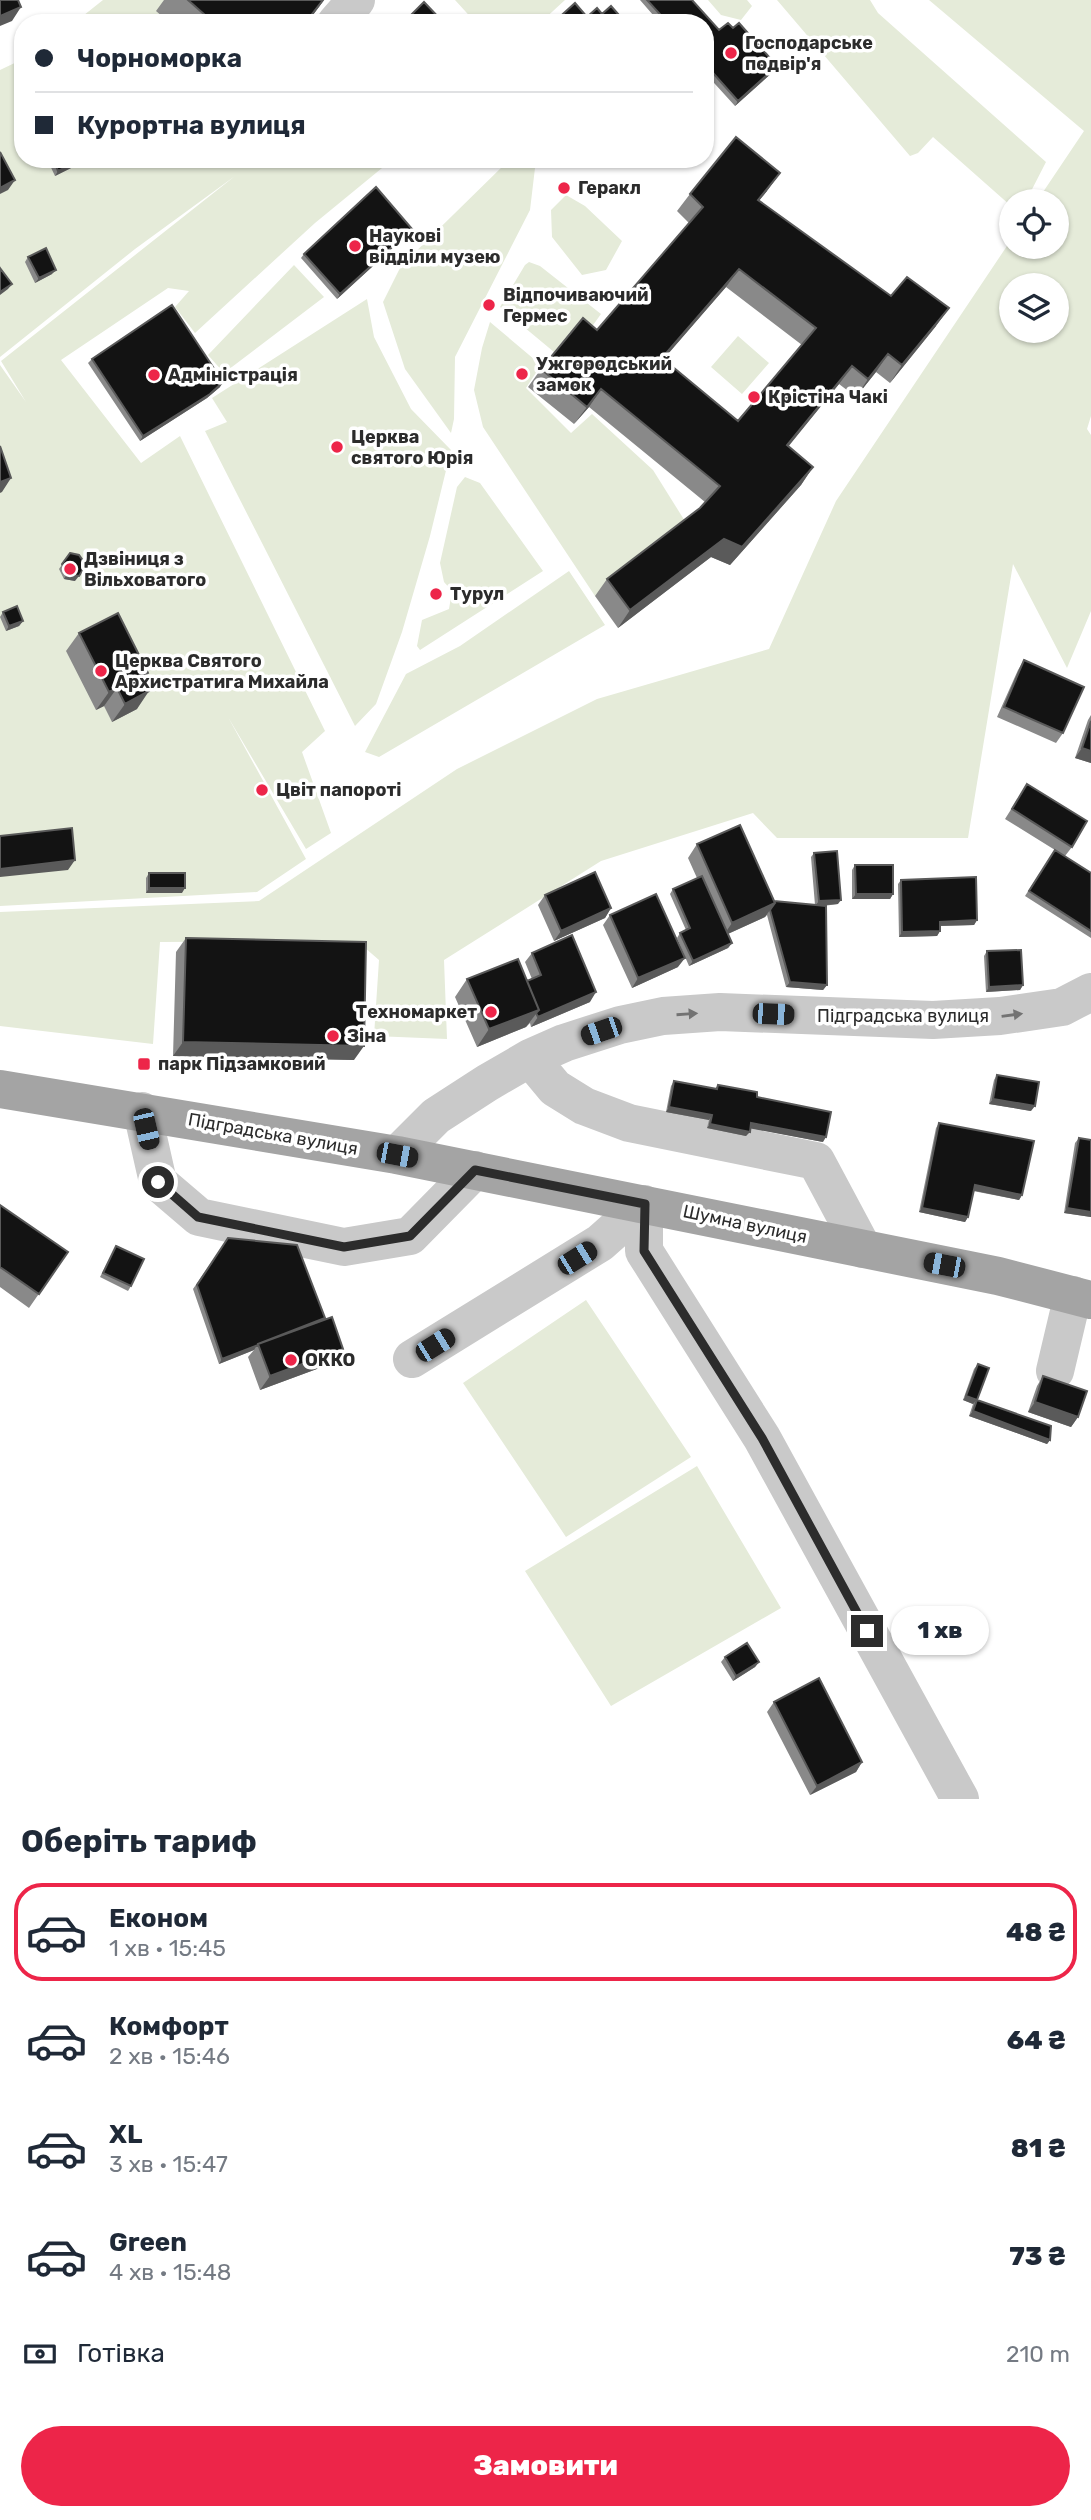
<!DOCTYPE html>
<html lang="uk">
<meta charset="utf-8">
<style>
:root{--surface:#fff;--page:#f2f2f3;--text:#1f2937;--muted:#747a83;--line:#e0e1e3;--accent:#ed2549}
body{margin:0;font-family:Rubik,sans-serif;background:var(--page);color:var(--text);height:100vh;display:flex;flex-direction:column;font-size:26px;white-space:nowrap}
*{box-sizing:border-box;margin:0}
p{font-size:23px;color:var(--muted)}
.icon{flex:none;width:38px;height:38px;fill:none;stroke:currentColor;stroke-width:2;stroke-linecap:round;stroke-linejoin:round}
.map{position:relative;height:1799px;overflow:hidden}
.sheet{display:flex;flex-direction:column;background:var(--surface);flex:1}
.sheet>*{flex:none}
.guide{position:absolute;left:14px;top:14px;width:700px;height:154px;border-radius:28px;box-shadow:0 2px 5px #0004;display:grid;align-content:center;height:154px;padding:0 21px;background:var(--surface)}
.controls{position:absolute;left:999px;top:189px;display:grid;gap:14px}
.controls a{display:grid;place-items:center;width:70px;height:70px;border-radius:50%;background:var(--surface);box-shadow:0 2px 5px #0004;font-size:35px}
.end{position:absolute;width:32px;height:32px;margin:-16px;border:9px solid #2c2c2c;background:#fff;box-shadow:0 0 0 4px #fff}
.from{border-radius:50%}
.bubble{position:absolute;height:49px;border-radius:24px;background:var(--surface);box-shadow:0 2px 5px #0004;font-size:23px;font-weight:800;line-height:49px;text-align:center}
.car{position:absolute;width:21px;height:42px;margin:-21px -10px;border-radius:9px;box-shadow:0 0 5px 2px #0007;background:linear-gradient(#222 24%,#8ab4d8 0 40%,#222 0 76%,#8ab4d8 0 86%,#222 0)}
.guide b{display:flex;align-items:center;gap:24px;height:66px;font-size:26px}
.guide b+b{border-top:2px solid var(--line)}
.guide i{width:18px;height:18px;background:var(--text)}
ul{padding:0;list-style:none}
li{display:flex;align-items:center;gap:21px;height:98px;margin:0 14px 10px;padding:0 7px;border:4px solid transparent;border-radius:28px}
li div{flex:1}
li b{display:block;font-size:26px}
li em{font-style:normal;font-weight:800}
li.active{border-color:var(--accent)}
li>.icon{width:63px;height:63px;stroke-width:1.5}
h2{padding:0 21px;font-size:32px;line-height:84px}
.pay{display:flex;align-items:center;gap:18px;height:77px;padding:0 21px;font-size:26px}
.pay p{margin-inline-start:auto}
.primary-button{display:flex;gap:14px;margin-top:auto;padding:14px 21px}
.primary-button a{flex:1;height:80px;border-radius:42px;background:var(--accent);color:#fff;font-size:28px;font-weight:800;line-height:80px;text-align:center}
.map>svg:first-child{display:block}
.green{fill:#e5ebd9;fill-rule:evenodd}
.lines{fill:none;stroke-linecap:round;stroke-linejoin:round}
.minor{stroke:#c9c9c9;stroke-width:38}
.major{stroke:#a4a4a4;stroke-width:38}
.wall{fill:#898989;fill-rule:evenodd}
.shaded-wall{fill:#5a5a5a}
.building{fill:#131313;stroke:#5a5a5a;stroke-width:2;fill-rule:evenodd}
.oneway{fill:#737373}
.route{stroke:#2c2c2c;stroke-width:9}
.poi-dot{fill:#ed2549;stroke:#fff;stroke-width:2.5}
.labels{text-anchor:middle;dominant-baseline:central;stroke-width:7;stroke-linejoin:round;paint-order:stroke}
.poi-label{font-size:18px;font-weight:bold;fill:#2c2c2c;stroke:#fff;text-anchor:start}
.street-label{font-size:18px;fill:#2c2c2c;stroke:#fff}
</style>
<div class="map">
<svg width="1091" height="1799" viewBox="0 0 1091 1799">
<rect width="100%" height="100%" fill="#fff"/>
<!-- green -->
<path class="green" d="M103 0H289L314 23H74Z
M455 0H565L540 23H476Z
M708 0H747L752 6 741 20 721 15Z
M777 0H870L878 13 1046 162 1026 201H1012L1011 206 933 137 918 153 910 156Z
M929 0H1091V416L1087 429 1091 435V611L1067 668 1013 564 968 838H777L753 813 601 861 444 960 447 1039 374 1036 379 960 357 941 160 942 153 1044 0 1026V912L259 901 457 769 597 699 769 649 836 501 1011 240 1012 247H1057V201H1037L1084 131ZM1012 285H1057V331H1012Z
M23 59V159H393L315 223 195 333 175 307 189 291 168 288 61 360 141 463 180 436 325 731 302 752 331 833 306 849 228 717 306 859 257 892 0 906V365L26 402 1 361 235 176 135 249 0 357V70Z
M522 159H532L535 168 530 210 455 357 454 419 451 433 405 369 383 302 401 266 505 164Z
M566 195 585 206 622 241 606 270 582 275 552 237 551 210Z
M529 262 540 266 601 314 583 339 570 332 554 352 500 307 525 265Z
M294 265 324 297 224 373 208 355Z
M367 299 374 337 411 409 451 450 430 536 402 632 376 704 355 726 205 431 227 422 212 398Z
M490 322 541 365 526 388 571 433 592 414 653 470 688 526 595 596 483 427 474 390 482 348Z
M738 336 769 363 742 394 711 367Z
M465 477 480 483 543 571 420 650 417 646 422 620 449 609 452 591 444 582 440 563 457 487Z
M569 571 605 625 379 757 365 752 406 674 460 646Z
M586 1300 691 1457 566 1537 463 1383Z
M697 1466 781 1608 611 1706 525 1571Z"/>
<g class="lines">
<!-- minor -->
<path class="minor" d="M336 23 356 0
M530 1058 555 1088 584 1106 629 1123 816 1161 863 1249
M142 1111 158 1182 199 1217 344 1247 410 1236 475 1170
M397 1155 436 1116 487 1083 530 1058 564 1043 620 1025 663 1016 720 1012 933 1020 1000 1016 1062 1007 1091 992
M644 1204V1251L762 1438 960 1799
M412 1359 600 1243 644 1204
M1055 1371 1073 1295"/>
<!-- major -->
<path class="major" d="M0 1089 397 1155 998 1276 1091 1300"/>
</g>
<!-- wall -->
<path class="wall" d="M164 0H324L307 23H170L156 11Z
M640 0H692L719 30 774 71 735 106 705 73V23H660Z
M47 159H89L55 176Z
M767 191 759 201 891 296 936 326 890 383 876 372 856 397 839 384 788 446 813 467 801 485 730 565 711 557 618 628 595 596 607 579 700 508 705 502 589 407 574 424 528 387 541 369 597 330 689 223 677 211 690 194ZM726 287 802 345 738 421 663 359Z
M409 233 337 299 301 258 304 254Z
M28 257 52 274 35 283 25 262Z
M92 359 220 387 207 398 140 441 88 363Z
M70 553 75 581 64 579 59 569Z
M3 612 23 621 19 626 6 631 0 617Z
M79 633 148 673 143 680 137 709 112 722 104 706 96 710 66 651Z
M1024 660 1063 733 1056 743 997 717 1018 670Z
M1091 715V763L1075 758 1088 720Z
M1027 784 1072 847 1065 856 1091 873V938L1025 896 1055 850 1005 819Z
M697 844 774 901 815 905 811 857 814 853 838 904 823 906 827 985 823 990 786 987 767 915 765 917 728 934 732 943 728 948 689 966 677 938 680 933 686 930 670 894 673 889 697 878 688 858Z
M855 865 893 894 890 899H852V870Z
M149 873 182 893H146V878Z
M901 880 977 920 974 925 940 926V931L937 936 899 937 898 884Z
M545 895 611 908 605 918 554 941 538 905Z
M610 915 678 967 632 988 603 925Z
M186 938 354 1060 173 1056 176 952Z
M987 951 1023 985 1020 990 986 992 984 956Z
M532 953 590 1002 531 1027 530 1023 526 1027 477 1047 455 997 467 979 527 981 532 979 525 962Z
M997 1075 1031 1111 989 1104 994 1080Z
M674 1081 715 1089 718 1085 757 1097 823 1142 750 1128 746 1136 707 1128 709 1120 666 1112 671 1086Z
M939 1123 1022 1195 1019 1200 973 1191 968 1217 965 1222 919 1212 936 1128Z
M1079 1138 1091 1140V1217L1064 1213 1075 1143Z
M0 1205 68 1252 29 1308 0 1287Z
M228 1238 323 1320 333 1363 260 1390 248 1357 254 1350 219 1364 193 1289Z
M116 1246 131 1286 128 1291 100 1277Z
M978 1364 977 1400 1050 1440 1047 1444 969 1416 973 1404 963 1400 974 1369Z
M1043 1376 1078 1417 1071 1427 1028 1412 1037 1386Z
M725 1657 759 1662 755 1667 733 1681 721 1662Z
M774 1702 862 1762 856 1772 810 1795 767 1712Z"/>
<!-- shaded-wall -->
<path class="shaded-wall" d="M324 0 307 23H305Z
M21 7 12 21 0 26V16Z
M777 66 774 71 735 106 738 101Z
M83 159H89L55 176 58 171Z
M780 173 767 191 745 217 758 200Z
M15 180 8 190 0 194V188Z
M412 229 409 233 337 299 340 294Z
M739 269 726 287 649 376 662 358Z
M56 270 52 274 35 283 39 278Z
M12 284 8 289 0 295V292Z
M949 308 936 326 890 383 902 365Z
M888 354 876 372 856 397 868 379Z
M852 366 839 384 775 463 787 445Z
M223 382 220 387 207 398 140 441 143 436Z
M601 389 589 407 574 424 587 407Z
M813 467 801 485 730 565 711 557 618 628 630 610Z
M11 478 2 492 0 493V482Z
M67 574 79 576 75 581 64 579Z
M23 621 19 626 6 631 9 626Z
M117 688 104 706 96 710 109 692Z
M149 691 137 709 112 722 125 704Z
M1082 748 1091 751V763L1075 758Z
M75 860 68 870 0 877V869Z
M149 888H185L182 893H146Z
M856 894H893L890 899H852Z
M841 900 838 904 815 906 819 901Z
M775 903 765 917 723 936 732 923Z
M611 908 605 918 554 941 561 931Z
M977 920 974 925 937 926 940 922Z
M940 931 937 936 899 937 902 932Z
M732 943 728 948 689 966 693 961Z
M685 958 678 967 632 988 638 978Z
M790 982 827 985 823 990 786 987Z
M1023 985 1020 990 986 992 989 987Z
M596 992 590 1002 531 1027 538 1017Z
M539 1010 526 1027 477 1047 489 1029Z
M183 1042 364 1046 354 1060 173 1056Z
M993 1099 1035 1106 1031 1111 989 1104Z
M669 1107 712 1115 709 1120 666 1112Z
M751 1123 826 1137 823 1142 748 1128Z
M710 1124 750 1132 746 1136 707 1128Z
M975 1185 1022 1195 1019 1200 971 1190Z
M922 1208 968 1217 965 1222 919 1212Z
M1067 1208 1091 1212V1217L1064 1213Z
M257 1345 254 1350 219 1364 222 1359Z
M343 1349 333 1363 260 1390 270 1376Z
M966 1396 977 1400 973 1404 963 1400Z
M1035 1402 1078 1417 1071 1427 1028 1412Z
M973 1411 1050 1440 1047 1444 969 1416Z
M759 1662 755 1667 733 1681 736 1676Z
M862 1762 856 1772 810 1795 817 1786Z"/>
<!-- building -->
<path class="building" d="M0 0H18L21 7 0 16Z
M188 0H323L305 23H214Z
M647 0H692L719 30 728 23 733 28 739 23 777 66 738 101 705 64V23H668Z
M424 2 444 23H403Z
M575 3 587 17 597 8 602 14 611 6 626 23H553Z
M736 137 780 173 758 200 891 296 907 277 949 308 902 365 888 354 868 379 852 366 787 445 813 467 742 547 724 539 630 610 607 579 700 508 720 486 601 389 587 407 541 369 583 318 597 330 703 207 690 194ZM739 269 816 328 738 421 662 358Z
M0 152 15 180 0 188Z
M53 159H83L58 171Z
M376 187 412 229 340 294 304 254Z
M46 248 56 270 39 278 28 257Z
M0 268 12 284 0 292Z
M172 305 223 382 210 394 143 436 92 359Z
M0 446 11 478 0 482Z
M70 553 79 555 86 565 79 576 67 574 62 564Z
M17 606 23 621 9 626 3 612Z
M118 613 148 673 142 677 149 691 125 704 117 688 109 692 79 633Z
M1024 660 1084 687 1063 733 1004 707Z
M1091 721V751L1082 748Z
M1027 784 1087 821 1072 847 1012 809Z
M740 825 775 903 732 923 697 844Z
M72 828 75 860 0 869V836Z
M1055 850 1091 873V931L1029 891Z
M837 851 841 900 819 901 814 853Z
M855 865H893V894H856Z
M595 872 611 908 561 931 545 895Z
M149 873H185V888H149Z
M702 876 732 943 693 961 680 933 690 928 673 889Z
M976 877 977 920 940 922V931L902 932 901 880Z
M656 894 685 958 638 978 610 915Z
M774 901 826 906 827 985 790 982 770 910 775 903Z
M572 935 596 992 538 1017 536 1013 539 1010 527 981 541 975 532 953Z
M186 938 366 942 364 1046 183 1042Z
M1021 950 1023 985 989 987 987 951Z
M518 959 539 1010 489 1029 467 979Z
M997 1075 1039 1082 1035 1106 993 1099Z
M674 1081 717 1089 718 1085 757 1092V1097L831 1112 826 1137 751 1123 750 1132 710 1124 712 1115 669 1107Z
M939 1123 1034 1141 1022 1195 975 1185 968 1217 922 1208Z
M1079 1138 1091 1140V1212L1067 1208Z
M0 1205 68 1252 39 1294 0 1267Z
M228 1238 297 1245 325 1318 258 1344V1345L222 1359 197 1285Z
M116 1246 144 1259 131 1286 103 1273Z
M332 1317 343 1349 270 1376 258 1344Z
M978 1364 989 1368 977 1400 966 1396Z
M1043 1376 1087 1391 1078 1417 1035 1402Z
M977 1400 1051 1426 1050 1440 973 1411Z
M747 1643 759 1662 736 1676 725 1657Z
M819 1678 862 1762 817 1786 774 1702Z"/>
<!-- one-way arrows -->
<defs><path id="oneway-solid" d="M-6-.8H1V-3.2L6.5 0L1 3.2V.8H-6Z" transform="scale(1.75)"/></defs>
<g class="oneway">
<use href="#oneway-solid" transform="translate(687 1014) rotate(-4)"/>
<use href="#oneway-solid" transform="translate(1012 1015) rotate(-8)"/>
</g>
<g class="lines">
<!-- route -->
<path class="route" d="M158 1182 198 1217 344 1247 410 1236 475 1170 645 1204 644 1251 762 1438 867 1631"/>
</g>
<!-- markers -->
<g class="poi-dot">
<circle cx="731" cy="53" r="7"/>
<circle cx="564" cy="188" r="7"/>
<circle cx="355" cy="246" r="7"/>
<circle cx="489" cy="305" r="7"/>
<circle cx="522" cy="374" r="7"/>
<circle cx="154" cy="375" r="7"/>
<circle cx="754" cy="397" r="7"/>
<circle cx="337" cy="447" r="7"/>
<circle cx="70" cy="569" r="7"/>
<circle cx="436" cy="594" r="7"/>
<circle cx="101" cy="671" r="7"/>
<circle cx="262" cy="790" r="7"/>
<circle cx="491" cy="1012" r="7"/>
<circle cx="333" cy="1036" r="7"/>
<rect x="137" y="1057" width="14" height="14" rx="3.5"/>
<circle cx="291" cy="1360" r="7"/>
</g>
<g class="labels">
<!-- poi labels -->
<g class="poi-label">
<text x="745" y="43">Господарське<tspan x="745" dy="21">подвір'я</tspan></text>
<text x="578" y="188">Геракл</text>
<text x="369" y="236">Наукові<tspan x="369" dy="21">відділи музею</tspan></text>
<text x="503" y="295">Відпочиваючий<tspan x="503" dy="21">Гермес</tspan></text>
<text x="536" y="364">Ужгородський<tspan x="536" dy="21">замок</tspan></text>
<text x="168" y="375">Адміністрація</text>
<text x="768" y="397">Крістіна Чакі</text>
<text x="351" y="437">Церква<tspan x="351" dy="21">святого Юрія</tspan></text>
<text x="84" y="559">Дзвіниця з<tspan x="84" dy="21">Вільховатого</tspan></text>
<text x="450" y="594">Турул</text>
<text x="115" y="661">Церква Святого<tspan x="115" dy="21">Архистратига Михайла</tspan></text>
<text x="276" y="790">Цвіт папороті</text>
<text x="477" y="1012" text-anchor="end">Техномаркет</text>
<text x="347" y="1036">Зіна</text>
<text x="158" y="1064">парк Підзамковий</text>
<text x="305" y="1360">ОККО</text>
</g>
<!-- street labels -->
<g class="street-label">
<text x="903" y="1016">Підградська вулиця</text>
<text transform="translate(273 1134) rotate(10)">Підградська вулиця</text>
<text transform="translate(745 1224) rotate(12)">Шумна вулиця</text>
</g>
</g>
</svg>
<div class="controls">
<a><svg class="icon" aria-label="locate" viewBox="0 0 24 24"><circle cx="12" cy="12" r="6"/><path d="M12 2v4M12 18v4M2 12h4M18 12h4"/></svg></a>
<a><svg class="icon" aria-label="layers" viewBox="0 0 24 24"><path d="M12 4l9 5-9 5-9-5zM3 14l9 5 9-5"/></svg></a>
</div>
<i class="end from" style="left:158px;top:1182px"></i>
<i class="end" style="left:867px;top:1631px"></i>
<div class="bubble" style="left:891px;top:1606px;width:98px">1 хв</div>
<i class="car" style="left:773px;top:1014px;rotate:92deg"></i>
<i class="car" style="left:601px;top:1031px;rotate:251deg"></i>
<i class="car" style="left:146px;top:1129px;rotate:167deg"></i>
<i class="car" style="left:397px;top:1155px;rotate:101deg"></i>
<i class="car" style="left:577px;top:1258px;rotate:58deg"></i>
<i class="car" style="left:944px;top:1265px;rotate:281deg"></i>
<i class="car" style="left:435px;top:1345px;rotate:58deg"></i>
<div class="guide">
<b><i class="from"></i>Чорноморка</b>
<b><i></i>Курортна вулиця</b>
</div>
</div>
<section class="sheet">
<h2>Оберіть тариф</h2>
<ul>
<li class="active"><svg class="icon" aria-label="car" viewBox="0 0 24 24"><path d="M5 17H2v-5l4-1 3-4h7l3 4 3 1v5h-3M9 17h6M6 11h13"/><circle cx="7" cy="17" r="2"/><circle cx="17" cy="17" r="2"/></svg><div><b>Економ</b><p>1 хв · 15:45</p></div><em>48 ₴</em></li>
<li><svg class="icon" aria-label="car" viewBox="0 0 24 24"><path d="M5 17H2v-5l4-1 3-4h7l3 4 3 1v5h-3M9 17h6M6 11h13"/><circle cx="7" cy="17" r="2"/><circle cx="17" cy="17" r="2"/></svg><div><b>Комфорт</b><p>2 хв · 15:46</p></div><em>64 ₴</em></li>
<li><svg class="icon" aria-label="car" viewBox="0 0 24 24"><path d="M5 17H2v-5l4-1 3-4h7l3 4 3 1v5h-3M9 17h6M6 11h13"/><circle cx="7" cy="17" r="2"/><circle cx="17" cy="17" r="2"/></svg><div><b>XL</b><p>3 хв · 15:47</p></div><em>81 ₴</em></li>
<li><svg class="icon" aria-label="car" viewBox="0 0 24 24"><path d="M5 17H2v-5l4-1 3-4h7l3 4 3 1v5h-3M9 17h6M6 11h13"/><circle cx="7" cy="17" r="2"/><circle cx="17" cy="17" r="2"/></svg><div><b>Green</b><p>4 хв · 15:48</p></div><em>73 ₴</em></li>
</ul>
<div class="pay"><svg class="icon" aria-label="cash" viewBox="0 0 24 24"><path d="M3 7h18v10H3z"/><circle cx="12" cy="12" r="2"/></svg>Готівка<p>210 m</p></div>
<div class="primary-button"><a>Замовити</a></div>
</section>
